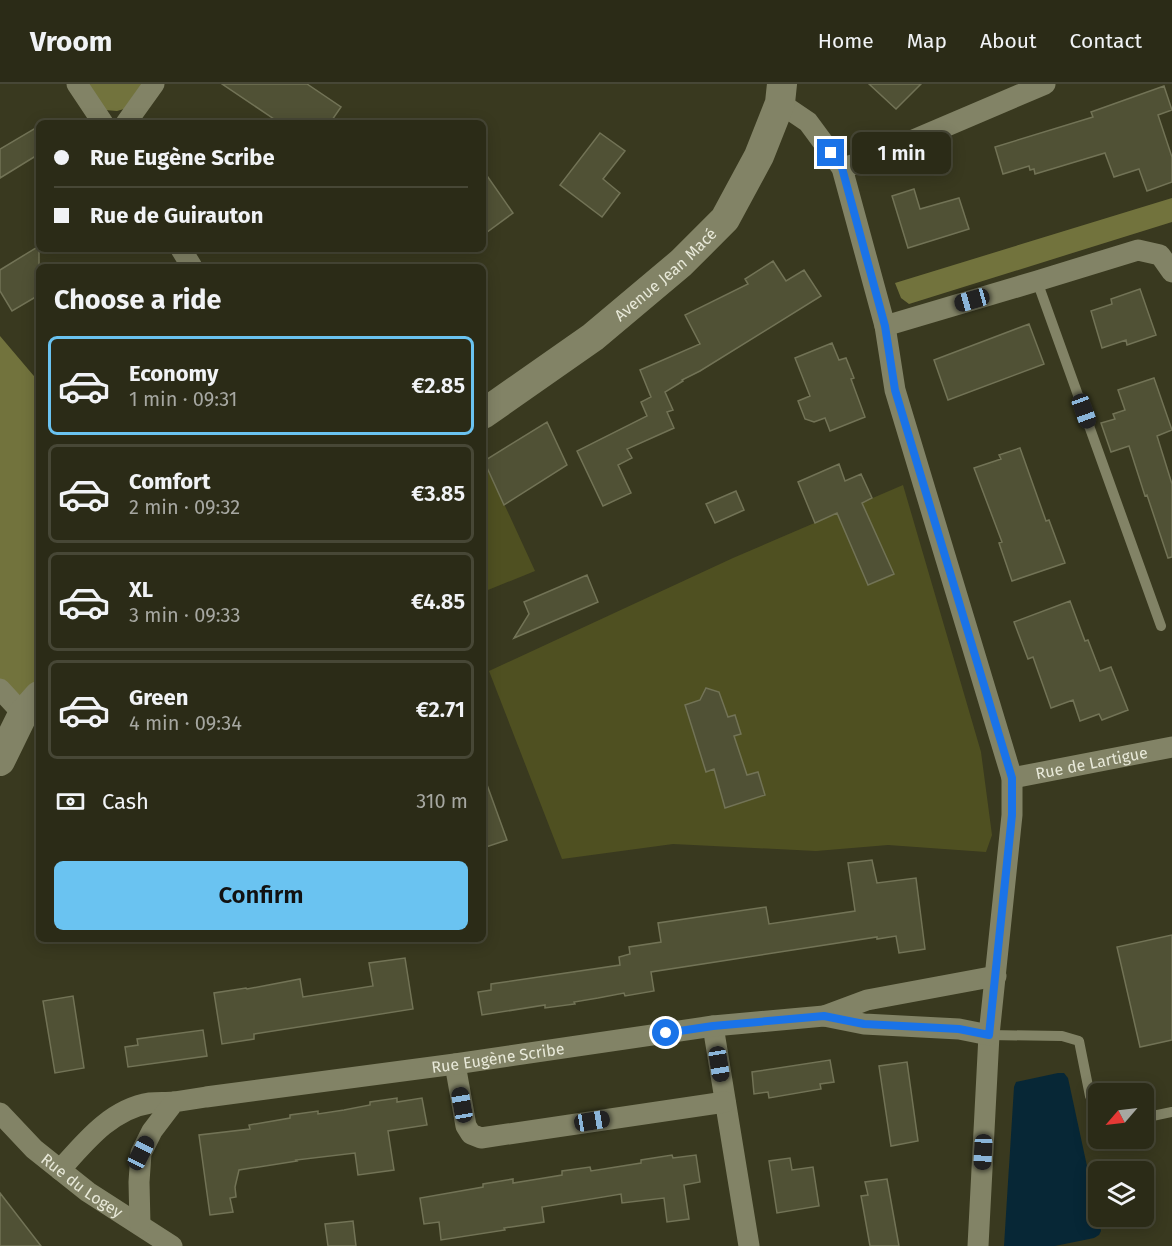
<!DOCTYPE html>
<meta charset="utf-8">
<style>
:root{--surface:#2b2b17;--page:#333320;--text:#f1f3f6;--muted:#a6a7a1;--line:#474736;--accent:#6ac3f1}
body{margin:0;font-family:"Fira Sans",sans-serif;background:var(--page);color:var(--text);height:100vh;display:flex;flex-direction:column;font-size:22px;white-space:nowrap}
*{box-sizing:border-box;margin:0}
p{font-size:20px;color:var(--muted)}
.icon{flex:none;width:33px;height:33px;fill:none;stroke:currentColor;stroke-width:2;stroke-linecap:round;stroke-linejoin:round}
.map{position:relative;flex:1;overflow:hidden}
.details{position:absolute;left:36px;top:180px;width:450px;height:678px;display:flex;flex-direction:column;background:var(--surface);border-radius:9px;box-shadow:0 3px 15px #0003,0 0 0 2px var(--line)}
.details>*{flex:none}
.top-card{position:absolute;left:36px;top:36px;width:450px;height:132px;border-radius:9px;box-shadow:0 3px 15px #0003,0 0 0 2px var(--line);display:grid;align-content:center;height:132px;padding:0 18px;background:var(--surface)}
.needle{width:39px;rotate:242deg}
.fabs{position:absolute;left:1088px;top:999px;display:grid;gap:12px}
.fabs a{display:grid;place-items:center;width:66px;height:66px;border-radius:9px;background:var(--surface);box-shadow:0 3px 15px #0003,0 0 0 2px var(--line);font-size:30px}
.end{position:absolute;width:27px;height:27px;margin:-14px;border:8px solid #1a73e8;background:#fff;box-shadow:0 0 0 3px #fff}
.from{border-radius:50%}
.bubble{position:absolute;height:42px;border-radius:9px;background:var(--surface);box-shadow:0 3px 15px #0003,0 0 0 2px var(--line);font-size:20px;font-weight:600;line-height:42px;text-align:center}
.car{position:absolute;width:18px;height:36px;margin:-18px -9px;border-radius:8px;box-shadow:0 0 4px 2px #0007;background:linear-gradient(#222 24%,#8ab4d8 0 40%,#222 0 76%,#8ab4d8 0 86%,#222 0)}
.top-card b{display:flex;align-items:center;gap:21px;height:57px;font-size:22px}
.top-card b+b{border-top:2px solid var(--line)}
.top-card i{width:15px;height:15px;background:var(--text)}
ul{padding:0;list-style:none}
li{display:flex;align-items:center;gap:18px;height:99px;margin:0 12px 9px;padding:0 6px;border:3px solid var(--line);border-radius:9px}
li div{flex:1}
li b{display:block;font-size:22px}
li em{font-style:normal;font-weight:600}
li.on{border-color:var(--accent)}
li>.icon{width:54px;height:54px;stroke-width:1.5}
h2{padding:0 18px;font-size:27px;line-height:72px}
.pay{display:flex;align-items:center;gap:15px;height:66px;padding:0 18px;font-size:22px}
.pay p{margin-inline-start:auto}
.primary-button{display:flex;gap:12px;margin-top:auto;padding:12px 18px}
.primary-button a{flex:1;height:69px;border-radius:9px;background:var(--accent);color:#111;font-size:24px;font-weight:600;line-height:69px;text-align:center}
header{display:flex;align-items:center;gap:36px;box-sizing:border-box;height:84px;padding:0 30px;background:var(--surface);border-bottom:2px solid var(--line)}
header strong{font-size:28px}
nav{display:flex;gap:33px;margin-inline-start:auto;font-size:21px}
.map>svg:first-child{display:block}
.green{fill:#4f5021}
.forest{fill:#72733d}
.water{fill:#072736}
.building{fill:#505135;stroke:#727356;stroke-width:1.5}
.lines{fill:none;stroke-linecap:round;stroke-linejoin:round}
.lane{stroke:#828366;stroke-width:10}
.street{stroke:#828366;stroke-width:21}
.secondary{stroke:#828366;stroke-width:30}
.route{stroke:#1a73e8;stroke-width:8}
.labels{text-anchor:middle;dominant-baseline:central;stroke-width:6;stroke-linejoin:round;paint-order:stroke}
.street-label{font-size:16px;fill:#e8e9d9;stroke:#1f2014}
</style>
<header>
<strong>Vroom</strong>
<nav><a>Home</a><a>Map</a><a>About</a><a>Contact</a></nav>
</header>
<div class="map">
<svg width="1172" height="1162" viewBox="0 0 1172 1162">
<rect width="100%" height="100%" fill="#39391f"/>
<!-- green -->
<path class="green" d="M483 374 535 487 483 508Z
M903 401 981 668 992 751 986 768 888 761 816 767 673 760 562 775 489 587 733 474Z"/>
<!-- forest -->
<path class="forest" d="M85 0H142L124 25 117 27 105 26Z
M1172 114V138L909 220 901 214 895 199Z
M0 252 39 298V612L23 630 0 605Z"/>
<!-- water -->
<path class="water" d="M1058 989H1064L1068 994 1101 1147 1099 1151 1094 1154 1055 1162H1004L1014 1003 1016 998Z"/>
<!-- building -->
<path class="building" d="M222 0H307L341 23 330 39H280Z
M869 0H921L896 25Z
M1164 2 1172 26 1158 31 1172 73V98L1147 107 1139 85 1114 93 1105 69 1035 90 1034 85 1030 86 1029 82 1003 90 995 63 1093 33 1091 28Z
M39 42V70L0 94V65Z
M600 49 625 67 603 95 620 109 602 133 560 101Z
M483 86 513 129 483 151Z
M914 105 920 125 959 114 969 145 908 164 892 112Z
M39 162V211L12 227 0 207V186Z
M773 177 786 197 804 186 821 212 700 287 682 296 683 297 665 308 673 326 667 328 674 344 627 365 632 374 618 381 631 409 603 422 577 367 647 332 641 318 651 313 640 286 700 260 685 231 748 200 745 195Z
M1140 205 1156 251 1127 261 1126 256 1102 264 1091 227 1112 220 1111 215Z
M1029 240 1044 280 948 316 934 276Z
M832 259 839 276 846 274 854 294 851 295 865 333 830 347 825 334 814 338 805 335 798 317 810 312 795 274Z
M1154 294 1172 346 1157 352 1172 400V473L1168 474 1147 411 1145 412 1129 362 1111 368 1101 339 1115 335 1113 330 1125 326 1118 306Z
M547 338 567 381 504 421 484 377Z
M1020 364 1046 437 1049 436 1065 479 1012 497 999 459 1002 458 974 384 1001 375 999 371Z
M839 380 845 397 861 390 872 414 862 419 894 490 868 501 837 429 815 439 798 398Z
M736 407 744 426 715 439 706 420Z
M587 491 598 518 514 554 529 530 524 518Z
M1070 517 1085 557 1088 556 1100 587 1111 583 1128 626 1102 636 1099 630 1080 637 1073 616 1051 624 1033 573 1028 575 1014 538Z
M706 604 719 608 728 633 735 631 741 650 734 652 747 691 758 688 765 711 725 724 714 685 706 688 685 621 700 616Z
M486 698 507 756 483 764V699Z
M872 776 877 799 916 794 925 865 899 869 896 852 877 855V853L651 888 654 907 625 912 624 909 598 914 574 918 575 920 545 924V921L482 931 478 908 491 906V900L620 881 619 873 630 870 629 863 661 858 658 839 766 823 769 840 855 827 848 779Z
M1172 851V956L1140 963 1117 863Z
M405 874 413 925 254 950V955L222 960 214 909 246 904 247 905 300 895 303 913 373 902 369 879Z
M73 912 84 984 55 989 43 917Z
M203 946 207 972 128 983 125 963 138 961 137 955Z
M830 976 834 998 820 1000 821 1005 769 1014 768 1008 754 1010 752 988Z
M907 978 918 1057 891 1062 879 982Z
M397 1014V1018L422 1014 427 1041 388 1047 394 1086 358 1091 355 1069 296 1076 297 1077 239 1086 235 1103 236 1113 230 1114 233 1128 210 1131 199 1051 250 1045 249 1041 290 1034V1031L318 1027V1030L344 1026 370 1021V1018Z
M672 1071 673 1074 696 1071 700 1098 684 1101 689 1135 667 1138 664 1114 622 1119 621 1110 542 1123 544 1138 504 1144 505 1146 441 1156 439 1138 424 1140 420 1114 483 1103V1100L513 1095V1099L538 1095 562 1091V1087L590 1083 591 1087 641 1079V1076Z
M790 1074 792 1086 813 1083 819 1122 777 1129 769 1077Z
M887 1095 899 1162H870L861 1112 868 1111 865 1098Z
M0 1109 41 1162H0Z
M353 1137 356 1162H328L325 1140Z"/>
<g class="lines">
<!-- lane -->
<path class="lane" d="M1037 197 1161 542
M989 951 1062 952 1079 957 1090 1012 1098 1024
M1143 1034 1172 1028"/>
<!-- street -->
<g class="street">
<path d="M77 0 103 39"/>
<path d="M780 19 808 38 842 84 885 242 895 306 1012 694V731L989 951 978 1162"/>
<path d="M126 39 154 0"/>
<path d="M842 84 862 78 1045 0"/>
<path d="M181 165 192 183"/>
<path d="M885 242 1037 197 1138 166 1160 171 1172 188"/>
<path d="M0 605 23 630"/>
<path id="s1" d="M1012 694 1172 663"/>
<path d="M713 942 749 1162"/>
<path d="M989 951 959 945 864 940 824 932 867 916 996 892"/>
<path d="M455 980 466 1042 471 1050 481 1054 725 1018"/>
<path id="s2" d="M0 1029 34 1065 88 1108 172 1162"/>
<path d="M60 1086C85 1058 111 1025 150 1019 158 1018 166 1019 174 1018"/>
<path id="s3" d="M140 1141 139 1098 141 1069 152 1047 174 1018 206 1013 455 980 713 942 824 932"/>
</g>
<!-- secondary -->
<g class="secondary">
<path id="s4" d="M483 330 593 253 681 179 725 135 759 72 780 19 782 0"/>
<path d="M0 677 23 630 39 612"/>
</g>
</g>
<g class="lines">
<!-- route -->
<path class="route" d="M666 949 713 942 824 932 864 940 959 945 989 951 1012 731V694L895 306 885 242 842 84 831 69"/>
</g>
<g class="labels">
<!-- street labels -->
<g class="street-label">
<text stroke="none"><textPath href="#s4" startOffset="230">Avenue Jean Macé</textPath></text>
<text stroke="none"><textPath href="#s1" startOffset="81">Rue de Lartigue</textPath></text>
<text stroke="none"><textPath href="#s3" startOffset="460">Rue Eugène Scribe</textPath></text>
<text stroke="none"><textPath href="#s2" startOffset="110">Rue du Logey</textPath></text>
</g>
</g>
</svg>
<div class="fabs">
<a><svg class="needle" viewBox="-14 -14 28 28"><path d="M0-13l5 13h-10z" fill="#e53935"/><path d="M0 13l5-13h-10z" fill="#a6a7a1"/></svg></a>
<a><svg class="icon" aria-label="layers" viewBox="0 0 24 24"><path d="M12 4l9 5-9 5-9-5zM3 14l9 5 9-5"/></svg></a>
</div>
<i class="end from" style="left:666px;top:949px"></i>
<i class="end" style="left:831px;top:69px"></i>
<div class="bubble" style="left:852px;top:48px;width:99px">1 min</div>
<i class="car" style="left:972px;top:216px;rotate:254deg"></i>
<i class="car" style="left:1084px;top:327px;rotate:160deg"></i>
<i class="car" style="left:719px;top:980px;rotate:171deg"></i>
<i class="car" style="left:462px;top:1021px;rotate:350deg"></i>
<i class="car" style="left:592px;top:1037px;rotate:81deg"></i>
<i class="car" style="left:983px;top:1068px;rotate:183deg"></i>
<i class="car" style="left:141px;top:1069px;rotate:27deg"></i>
<div class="top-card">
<b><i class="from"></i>Rue Eugène Scribe</b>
<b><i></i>Rue de Guirauton</b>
</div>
<section class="details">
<h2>Choose a ride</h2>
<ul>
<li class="on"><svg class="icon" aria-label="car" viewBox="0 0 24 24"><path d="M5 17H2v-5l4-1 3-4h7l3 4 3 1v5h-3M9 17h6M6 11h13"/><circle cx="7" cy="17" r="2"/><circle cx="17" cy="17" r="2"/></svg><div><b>Economy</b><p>1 min · 09:31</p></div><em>€2.85</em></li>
<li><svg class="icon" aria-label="car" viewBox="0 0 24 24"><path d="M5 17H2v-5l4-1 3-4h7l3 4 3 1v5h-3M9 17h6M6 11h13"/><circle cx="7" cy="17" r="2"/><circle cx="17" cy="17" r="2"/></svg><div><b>Comfort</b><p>2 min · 09:32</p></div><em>€3.85</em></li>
<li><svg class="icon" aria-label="car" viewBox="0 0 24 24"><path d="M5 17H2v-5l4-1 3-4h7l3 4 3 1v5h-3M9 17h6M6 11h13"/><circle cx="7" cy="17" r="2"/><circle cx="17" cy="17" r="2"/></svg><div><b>XL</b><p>3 min · 09:33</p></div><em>€4.85</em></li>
<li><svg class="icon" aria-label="car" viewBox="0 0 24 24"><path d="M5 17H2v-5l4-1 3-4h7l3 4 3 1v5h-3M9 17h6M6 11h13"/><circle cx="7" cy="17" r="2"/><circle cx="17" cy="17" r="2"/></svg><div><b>Green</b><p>4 min · 09:34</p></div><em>€2.71</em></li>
</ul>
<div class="pay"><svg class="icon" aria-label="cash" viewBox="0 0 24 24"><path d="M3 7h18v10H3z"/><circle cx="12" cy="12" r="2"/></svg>Cash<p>310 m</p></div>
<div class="primary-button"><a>Confirm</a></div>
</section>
</div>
